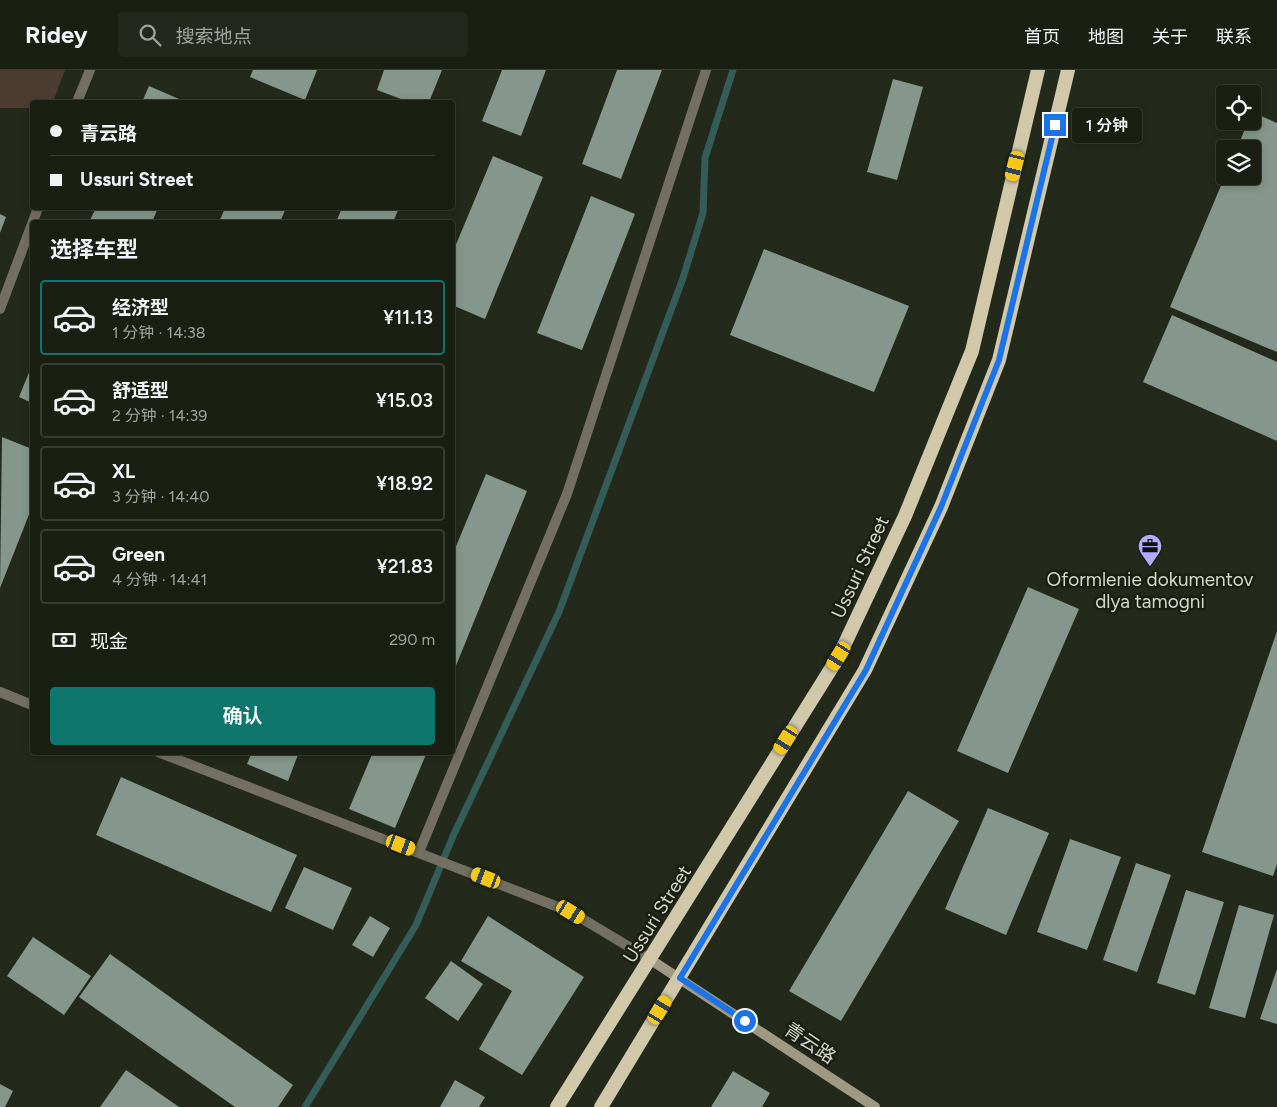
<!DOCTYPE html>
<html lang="zh">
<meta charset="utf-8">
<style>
:root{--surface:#1a1f14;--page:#23271d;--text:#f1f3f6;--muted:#9fa2a0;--line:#383d34;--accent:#0f766e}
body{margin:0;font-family:Figtree,"Noto Sans SC",sans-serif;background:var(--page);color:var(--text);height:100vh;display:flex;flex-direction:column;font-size:19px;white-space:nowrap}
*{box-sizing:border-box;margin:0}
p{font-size:16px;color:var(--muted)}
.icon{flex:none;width:28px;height:28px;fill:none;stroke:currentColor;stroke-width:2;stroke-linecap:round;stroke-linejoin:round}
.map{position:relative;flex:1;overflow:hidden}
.details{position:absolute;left:30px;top:150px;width:425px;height:535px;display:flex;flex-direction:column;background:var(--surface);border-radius:5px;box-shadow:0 2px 8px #0003,0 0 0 1px var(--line)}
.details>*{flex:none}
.hud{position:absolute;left:30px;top:30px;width:425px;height:110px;border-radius:5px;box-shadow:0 2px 8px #0003,0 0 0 1px var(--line);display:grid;align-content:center;height:110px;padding:0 20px;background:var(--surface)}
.tools{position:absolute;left:1216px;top:15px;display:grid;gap:10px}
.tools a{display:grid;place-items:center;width:45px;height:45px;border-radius:5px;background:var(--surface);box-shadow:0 2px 8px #0003,0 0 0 1px var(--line);font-size:25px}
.end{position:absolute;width:22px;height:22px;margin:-11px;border:6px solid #1a73e8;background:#fff;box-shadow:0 0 0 2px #fff}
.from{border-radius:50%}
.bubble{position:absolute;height:35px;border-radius:5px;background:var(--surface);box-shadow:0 2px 8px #0003,0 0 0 1px var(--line);font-size:16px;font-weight:600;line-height:35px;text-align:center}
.car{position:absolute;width:15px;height:30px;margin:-15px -8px;border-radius:6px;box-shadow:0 0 4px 1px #0007;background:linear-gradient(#f5c518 24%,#345 0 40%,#f5c518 0 76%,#345 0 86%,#f5c518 0)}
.hud b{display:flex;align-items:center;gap:18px;height:48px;font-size:19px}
.hud b+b{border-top:1px solid var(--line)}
.hud i{width:12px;height:12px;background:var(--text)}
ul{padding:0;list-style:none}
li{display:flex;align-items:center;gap:15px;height:75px;margin:0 10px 8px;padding:0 10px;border:2px solid var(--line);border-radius:5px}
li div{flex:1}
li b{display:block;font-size:19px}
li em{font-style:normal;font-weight:600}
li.on{border-color:var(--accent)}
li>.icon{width:45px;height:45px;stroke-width:1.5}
h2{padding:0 20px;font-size:22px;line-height:60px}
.pay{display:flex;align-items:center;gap:12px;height:55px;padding:0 20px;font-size:19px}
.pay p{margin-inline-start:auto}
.primary-button{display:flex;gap:10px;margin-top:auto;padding:10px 20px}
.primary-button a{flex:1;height:58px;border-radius:5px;background:var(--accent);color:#fff;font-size:20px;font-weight:600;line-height:58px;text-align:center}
header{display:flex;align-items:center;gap:30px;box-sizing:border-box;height:70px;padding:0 25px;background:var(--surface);border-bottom:1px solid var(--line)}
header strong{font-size:24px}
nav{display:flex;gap:28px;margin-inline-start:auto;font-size:18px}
.search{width:350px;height:45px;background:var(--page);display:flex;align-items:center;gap:12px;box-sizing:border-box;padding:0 18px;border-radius:5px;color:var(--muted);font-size:19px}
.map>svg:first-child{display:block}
.green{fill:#4c3d30}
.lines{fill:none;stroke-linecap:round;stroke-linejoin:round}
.stream{stroke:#345c59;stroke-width:7}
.building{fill:#85978c}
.minor{stroke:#736f62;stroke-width:10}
.secondary{stroke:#9f9984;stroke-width:10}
.trunk{stroke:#d0c8a9;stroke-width:14}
.route{stroke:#1a73e8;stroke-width:6}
.labels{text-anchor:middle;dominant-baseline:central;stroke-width:5;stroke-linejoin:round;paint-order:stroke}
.street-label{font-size:19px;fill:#d3d7ce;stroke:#1a1f12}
.poi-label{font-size:19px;fill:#d3d7ce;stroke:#1a1f12}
</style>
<header>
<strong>Ridey</strong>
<div class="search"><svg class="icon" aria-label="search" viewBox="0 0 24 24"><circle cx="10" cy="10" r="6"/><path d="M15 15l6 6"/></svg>搜索地点</div>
<nav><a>首页</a><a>地图</a><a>关于</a><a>联系</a></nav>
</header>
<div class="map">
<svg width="1277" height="1037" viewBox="0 0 1277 1037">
<rect width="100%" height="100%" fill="#23291b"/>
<!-- green -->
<path class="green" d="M0 0H65L53 32H32V38H0Z"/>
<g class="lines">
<!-- stream -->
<path class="stream" d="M305 1037 416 855 454 764 559 542 683 208 703 143 705 88 733 0"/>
</g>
<!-- building -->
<path class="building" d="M253 0H317L305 30 250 7Z
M384 0H442L429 32H409L377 20Z
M502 0H546L521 66 482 51Z
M617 0H662L621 109 582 94Z
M893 9 923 17 897 110 867 102Z
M149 16 186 32H142Z
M1252 42 1277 53V282L1170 237 1225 106H1252V79H1237L1248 51H1252Z
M493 86 543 107 485 249 452 235V184Z
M591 126 635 144 582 280 537 263Z
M96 138H158L152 152H89Z
M225 138H286L280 152H219Z
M342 138H399L393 152H336Z
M0 144 6 147 0 163Z
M764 179 909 236 874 322 730 265Z
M1172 245 1277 292V371L1143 312Z
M32 295V333L19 327Z
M2 367 32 379V437L0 518Z
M486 404 527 421 453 603 452 486Z
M1028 517 1079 539 1008 703 957 681Z
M1277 561V794L1273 806 1202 782Z
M252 682H299L288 711 247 694Z
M373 682H427L395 758 349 739Z
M121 707 297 785 271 842 96 765Z
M908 721 959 751 841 951 789 921Z
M988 738 1049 763 1006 865 945 839Z
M1070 769 1121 787 1087 880 1037 862Z
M1136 793 1171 805 1137 902 1103 890Z
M304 797 352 818 333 860 285 838Z
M1186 820 1224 832 1195 925 1157 913Z
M1239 835 1274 845 1245 948 1209 938Z
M370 846 390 858 373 887 352 875Z
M488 846 584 907 522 1005 479 979 512 921 461 891Z
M33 867 91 906 64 945 7 906Z
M110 884 293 1015 278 1037H235L79 927Z
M451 891 483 914 458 951 425 928Z
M1277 899V954L1260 949Z
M126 1000 179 1037H100Z
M733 1001 770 1023 762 1037H711Z
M455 1010 485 1027 479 1037H440Z
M0 1014 13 1021 5 1037H0Z"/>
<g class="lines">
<!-- minor -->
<path class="minor" d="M77 32 90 0
M0 239 38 138
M0 622 32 635
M158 682 571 842 651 890
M419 782 567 424 706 0"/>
<!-- secondary -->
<path class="secondary" d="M651 890 875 1037"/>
<!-- trunk -->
<path class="trunk" d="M557 1037 839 586 905 446 972 281 1038 0
M601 1037 865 600 941 437 999 290 1068 0"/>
</g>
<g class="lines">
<!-- route -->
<path class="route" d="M745 951 680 908 866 600 941 437 999 290 1055 55"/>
</g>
<!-- icons -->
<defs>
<symbol id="office-pin" viewBox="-11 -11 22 30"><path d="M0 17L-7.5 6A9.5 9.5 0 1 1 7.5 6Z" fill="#b2adf9" stroke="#1a1f12"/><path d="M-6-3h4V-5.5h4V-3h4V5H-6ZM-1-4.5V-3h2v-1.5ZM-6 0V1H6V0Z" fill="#111"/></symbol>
</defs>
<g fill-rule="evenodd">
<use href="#office-pin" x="1136" y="462" width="28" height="38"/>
</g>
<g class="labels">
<!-- street labels -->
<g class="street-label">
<text transform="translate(860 497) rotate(-65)">Ussuri Street</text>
<text transform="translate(657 844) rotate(-58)">Ussuri Street</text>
<text transform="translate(810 973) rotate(34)">青云路</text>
</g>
<!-- poi labels -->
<g class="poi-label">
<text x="1150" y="509">Oformlenie dokumentov<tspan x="1150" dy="22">dlya tamogni</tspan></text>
</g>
</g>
</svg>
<div class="tools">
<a><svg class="icon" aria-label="locate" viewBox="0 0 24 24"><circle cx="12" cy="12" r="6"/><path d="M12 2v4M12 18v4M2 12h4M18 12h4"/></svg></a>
<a><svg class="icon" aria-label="layers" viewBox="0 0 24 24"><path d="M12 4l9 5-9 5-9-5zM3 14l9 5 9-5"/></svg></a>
</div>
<i class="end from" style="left:745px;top:951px"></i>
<i class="end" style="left:1055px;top:55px"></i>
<div class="bubble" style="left:1072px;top:38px;width:70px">1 分钟</div>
<i class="car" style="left:1015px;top:96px;rotate:194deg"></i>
<i class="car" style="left:839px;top:586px;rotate:212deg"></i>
<i class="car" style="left:786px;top:670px;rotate:212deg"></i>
<i class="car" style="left:401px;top:775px;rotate:111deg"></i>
<i class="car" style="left:486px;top:808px;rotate:291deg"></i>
<i class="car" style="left:571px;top:842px;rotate:121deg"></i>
<i class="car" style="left:660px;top:940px;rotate:31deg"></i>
<div class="hud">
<b><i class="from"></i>青云路</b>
<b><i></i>Ussuri Street</b>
</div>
<section class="details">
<h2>选择车型</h2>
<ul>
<li class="on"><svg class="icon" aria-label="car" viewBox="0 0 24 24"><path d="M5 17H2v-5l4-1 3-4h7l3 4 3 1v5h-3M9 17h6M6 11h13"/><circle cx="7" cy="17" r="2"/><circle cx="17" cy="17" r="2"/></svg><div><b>经济型</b><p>1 分钟 · 14:38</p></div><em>¥11.13</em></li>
<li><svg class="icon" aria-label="car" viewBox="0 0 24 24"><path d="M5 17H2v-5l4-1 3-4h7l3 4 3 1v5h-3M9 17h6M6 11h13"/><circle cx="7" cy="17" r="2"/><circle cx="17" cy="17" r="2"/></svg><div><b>舒适型</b><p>2 分钟 · 14:39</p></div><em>¥15.03</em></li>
<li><svg class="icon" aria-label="car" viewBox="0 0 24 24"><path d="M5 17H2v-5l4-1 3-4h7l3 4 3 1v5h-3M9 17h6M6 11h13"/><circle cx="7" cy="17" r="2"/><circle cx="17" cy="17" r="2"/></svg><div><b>XL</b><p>3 分钟 · 14:40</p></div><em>¥18.92</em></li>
<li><svg class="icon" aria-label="car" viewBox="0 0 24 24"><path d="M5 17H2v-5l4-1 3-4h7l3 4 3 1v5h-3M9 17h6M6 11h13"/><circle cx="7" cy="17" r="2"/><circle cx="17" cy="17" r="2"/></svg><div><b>Green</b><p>4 分钟 · 14:41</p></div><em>¥21.83</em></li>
</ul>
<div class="pay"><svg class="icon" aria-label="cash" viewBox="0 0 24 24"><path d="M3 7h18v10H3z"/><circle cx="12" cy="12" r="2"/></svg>现金<p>290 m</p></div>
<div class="primary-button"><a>确认</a></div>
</section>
</div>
